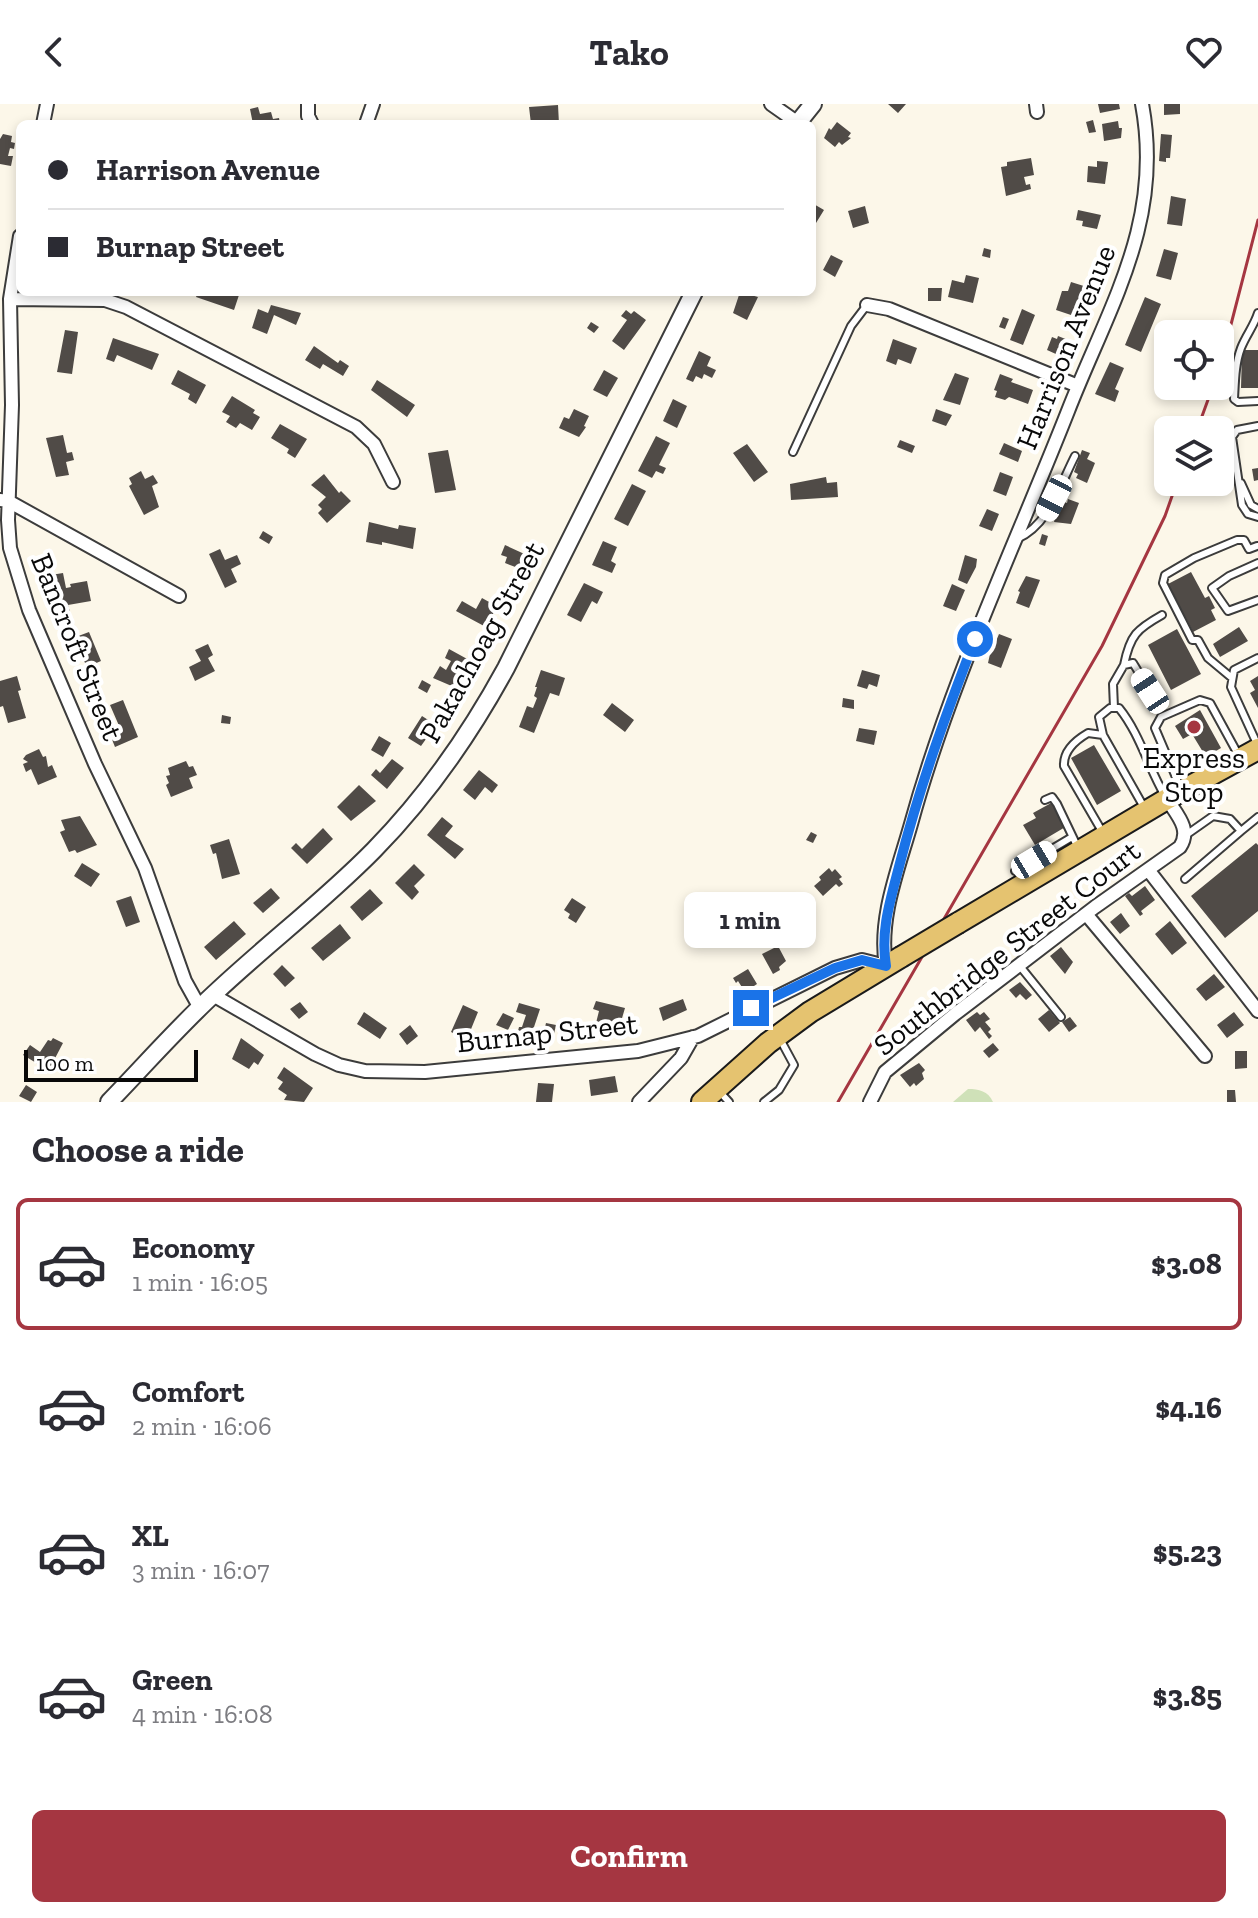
<!DOCTYPE html>
<meta charset="utf-8">
<style>
:root{--surface:#fff;--page:#f7f7f7;--text:#2b2b33;--muted:#7c7c81;--line:#e1e1e2;--accent:#a53641}
body{margin:0;font-family:"Zilla Slab",serif;background:var(--page);color:var(--text);height:100vh;display:flex;flex-direction:column;font-size:30px;white-space:nowrap}
*{box-sizing:border-box;margin:0}
p{font-size:26px;color:var(--muted)}
.icon{flex:none;width:44px;height:44px;fill:none;stroke:currentColor;stroke-width:2;stroke-linecap:round;stroke-linejoin:round}
.map{position:relative;height:998px;overflow:hidden}
.panel{display:flex;flex-direction:column;background:var(--surface);flex:1}
.panel>*{flex:none}
.banner{position:absolute;left:16px;top:16px;width:800px;height:176px;border-radius:12px;box-shadow:0 4px 12px #0003;display:grid;align-content:center;height:176px;padding:0 32px;background:var(--surface)}
.controls{position:absolute;left:1154px;top:216px;display:grid;gap:16px}
.controls a{display:grid;place-items:center;width:80px;height:80px;border-radius:12px;background:var(--surface);box-shadow:0 4px 12px #0003;font-size:40px}
.scale{position:absolute;left:24px;bottom:20px;width:174px;box-sizing:border-box;padding-left:8px;border:4px solid #090909;border-top:0;font-size:22px;line-height:28px;white-space:nowrap;color:#090909;-webkit-text-stroke:6px #fff;paint-order:stroke}
.end{position:absolute;width:36px;height:36px;margin:-18px;border:10px solid #1a73e8;background:#fff;box-shadow:0 0 0 4px #fff}
.from{border-radius:50%}
.bubble{position:absolute;height:56px;border-radius:12px;background:var(--surface);box-shadow:0 4px 12px #0003;font-size:26px;font-weight:800;line-height:56px;text-align:center}
.car{position:absolute;width:24px;height:48px;margin:-24px -12px;border-radius:10px;box-shadow:0 0 6px 2px #0007;background:linear-gradient(#fff 24%,#345 0 40%,#fff 0 76%,#345 0 86%,#fff 0)}
.banner b{display:flex;align-items:center;gap:28px;height:76px;font-size:30px}
.banner b+b{border-top:2px solid var(--line)}
.banner i{width:20px;height:20px;background:var(--text)}
ul{padding:0;list-style:none}
li{display:flex;align-items:center;gap:24px;height:132px;margin:0 16px 12px;padding:0 16px;border:4px solid transparent;border-radius:12px}
li div{flex:1}
li b{display:block;font-size:30px}
li em{font-style:normal;font-weight:800}
li.active{border-color:var(--accent)}
li>.icon{width:72px;height:72px;stroke-width:1.5}
h2{padding:0 32px;font-size:36px;line-height:96px}
.action{display:flex;gap:16px;margin-top:auto;padding:16px 32px}
.action a{flex:1;height:92px;border-radius:12px;background:var(--accent);color:#fff;font-size:32px;font-weight:800;line-height:92px;text-align:center}
header{display:flex;justify-content:space-between;align-items:center;height:104px;padding:0 32px;background:var(--surface);font-size:36px;font-weight:800}
.map>svg:first-child{display:block}
.green{fill:#cfe1b8}
.building{fill:#504b47}
.lines{fill:none;stroke-linecap:round;stroke-linejoin:round}
.service-casing{stroke:#3c3c3c;stroke-width:10}
.minor-casing{stroke:#3c3c3c;stroke-width:16}
.tertiary-casing{stroke:#3c3c3c;stroke-width:20}
.primary-casing{stroke:#1a1a1a;stroke-width:24}
.service{stroke:#fff;stroke-width:6}
.minor{stroke:#fff;stroke-width:12}
.tertiary{stroke:#fff;stroke-width:16}
.primary{stroke:#e5c370;stroke-width:20}
.rail{stroke:#a53641;stroke-width:3}
.primary-bridge-casing{stroke:#1a1a1a;stroke-width:24;stroke-linecap:butt}
.primary-bridge{stroke:#e5c370;stroke-width:20}
.route{stroke:#1a73e8;stroke-width:10}
.poi-dot{fill:#a53641;stroke:#fff;stroke-width:3}
.labels{text-anchor:middle;dominant-baseline:central;stroke-width:8;stroke-linejoin:round;paint-order:stroke}
.street-label{font-size:30px;fill:#090909;stroke:#fff}
.poi-label{font-size:30px;fill:#090909;stroke:#fff}
</style>
<header><svg class="icon" aria-label="back" viewBox="0 0 24 24"><path d="M15 5l-7 7 7 7"/></svg>Tako<svg class="icon" aria-label="heart" viewBox="0 0 24 24"><path d="M12 20l-8-8c-3-5 5-10 8-4 3-6 11-1 8 4z"/></svg></header>
<div class="map">
<svg width="1258" height="998" viewBox="0 0 1258 998">
<rect width="100%" height="100%" fill="#fcf7e9"/>
<!-- green -->
<path class="green" d="M968 985C979 985 988 987 993 998H953Z"/>
<!-- building -->
<path class="building" d="M888 0H906L898 9Z
M1098 0H1119L1120 5 1100 9Z
M1164 0H1180V10L1164 11Z
M558 1 559 20H531L529 3Z
M258 3 260 10 271 8 273 15 279 14 280 20H253L250 5Z
M1093 16 1096 28 1089 29 1086 18Z
M1118 17 1119 24H1122L1121 34 1104 37 1102 20Z
M837 18 851 29 848 33 851 34 842 41 839 38 835 43 824 34 829 24 831 26Z
M3 30 12 32 11 38 15 39 14 45 10 44 8 52H13L11 62 0 60V35Z
M1161 30 1172 31 1170 54H1166V58L1159 57Z
M1031 54 1034 71 1024 73 1026 81 1030 80 1031 85 1006 92 1001 63 1007 62V58Z
M1097 57 1108 58 1105 80 1087 78 1088 62 1097 63Z
M1171 92 1186 95 1182 122 1167 120Z
M812 99 824 106 816 119 812 117Z
M865 102 869 119 853 124 848 107Z
M1078 106 1101 111 1097 125 1082 122 1083 117 1076 116Z
M984 144 991 146 990 154 982 152Z
M1164 145 1178 149 1171 176 1156 172Z
M831 151 843 157 835 173 823 166Z
M966 171 979 174 973 199 948 193 952 176 964 179Z
M1071 178 1087 183 1077 213 1056 206 1062 187H1068Z
M928 184H942L941 197H928Z
M198 188H240L234 206 196 193Z
M740 188 758 193 747 216 733 209Z
M1145 193 1161 200 1141 248 1125 241Z
M271 201 301 209 296 221 274 211 267 230 252 224 258 205 268 209Z
M1022 205 1035 211 1023 241 1010 236Z
M626 206 631 210 634 207 646 216 624 246 612 237 627 216 621 212Z
M1003 213 1009 215 1005 225 999 223Z
M591 218 599 223 594 229 587 224Z
M65 226 78 228 72 270 57 268Z
M1058 232 1068 236 1067 239 1072 241 1067 255 1047 246 1052 233 1057 235Z
M113 234 159 250 152 266 117 251 114 258 106 255Z
M893 235 917 244 911 260 898 255 896 261 886 257Z
M314 242 338 259 340 256 349 262 343 272 323 260 320 265 305 256Z
M1242 246H1258V284H1241Z
M699 247 711 253 707 262 716 266 712 274 704 270 702 275 696 272 693 278 686 275Z
M1110 258 1124 264 1115 285 1119 287 1115 298 1095 290Z
M178 266 206 281 196 300 188 295 190 290 171 280Z
M604 266 618 274 607 293 593 286Z
M955 269 969 274 960 301 943 296Z
M1000 270 1013 275 1011 278 1033 286 1028 300 1009 293 1005 296 995 293 997 287 994 286Z
M377 276 415 301 407 313 371 286Z
M232 292 255 306 253 309 260 313 252 326 240 319 236 324 226 318 230 312 222 308Z
M673 295 687 302 677 324 663 317Z
M574 305 589 312 584 322 586 323 579 333 559 324 564 313 569 315Z
M936 305 952 311 946 322 932 317Z
M280 320 307 335 295 354 287 349 289 345 271 334Z
M63 331 67 349 72 348 74 356 66 358 69 371 56 373 46 334Z
M656 332 670 339 659 361 666 364 663 370 656 367 652 374 638 367Z
M900 336 915 342 912 349 897 343Z
M1004 339 1022 347 1018 358 999 350Z
M747 340 768 368 754 378 733 349Z
M448 346 456 386 435 389 428 349Z
M1082 346 1090 349 1087 355 1095 359 1087 379 1076 374 1078 370 1074 368Z
M1258 364V376L1254 377 1252 365Z
M141 367 145 375 153 371 158 379 152 382 159 403 144 411 129 382 132 380 129 374Z
M1000 368 1013 373 1006 392 993 387Z
M324 370 339 389 341 387 351 397 327 419 318 409 322 405 318 401 326 393 311 381Z
M826 373 827 379 837 378 838 393 791 396 790 380Z
M632 380 646 387 628 422 614 415Z
M1068 395 1079 399 1071 420 1054 418 1061 397 1067 399Z
M987 405 999 410 992 427 979 422Z
M369 418 398 425 399 421 416 424 413 445 382 438V441L366 438Z
M263 427 273 433 269 440 259 434Z
M1042 430 1048 432 1045 442 1039 440Z
M603 437 617 443 611 457 616 460 612 469 592 461Z
M505 441 531 453 526 467 505 459 507 453 501 451Z
M220 445 225 456 237 451 241 460 231 465 237 478 225 484 209 450Z
M965 451 977 455 976 463 967 480 958 476Z
M1191 468 1205 494 1209 492 1215 504 1211 506 1216 516 1193 528 1168 480Z
M63 469 66 484 71 483 70 480 87 477 91 497 68 501 70 508 60 510 51 471Z
M1026 472 1040 476 1029 504 1016 499 1020 488 1018 487Z
M584 479 603 488 597 500 592 497 581 518 567 511Z
M952 480 965 486 956 507 943 502Z
M482 494 498 503 484 522 456 507 462 497 476 505Z
M1239 523 1248 537 1220 553 1213 540Z
M1177 525 1201 570 1171 586 1148 541Z
M89 528 101 557 87 563 73 534Z
M999 530 1012 535 1001 564 988 559 992 541 994 542Z
M208 540 213 551 208 554 215 567 195 577 189 563 201 557 195 546Z
M449 545 469 556 454 583 433 574 440 562 446 566 451 557 445 554Z
M541 566 565 574 559 592 550 589 534 629 519 623 527 602 533 604 537 594 534 592 537 583H535Z
M862 566 880 571 877 583 869 580 867 585 857 582Z
M17 572 21 586 18 587 26 614 8 619 3 602 0 603V577Z
M1258 572V604L1250 589 1255 586 1250 577Z
M422 576 431 581 427 589 418 584Z
M843 594 854 596V605L842 603Z
M123 596 138 633 115 643 109 628 120 624 110 601Z
M612 599 634 616 625 628 603 611Z
M1200 606 1221 644 1206 653 1192 630 1183 635 1175 622Z
M222 611 231 613 230 620 221 619Z
M422 612 436 621 421 642 408 634Z
M859 624 877 627 874 641 856 637Z
M379 632 391 639 383 653 371 646Z
M1094 641 1121 687 1097 701 1071 654Z
M39 645 43 653 46 652 48 663 52 661 57 673 38 681 31 665 26 668 23 660 28 658 23 655 26 651Z
M392 655 404 664 387 685 371 671 376 665 380 669Z
M186 657 189 663 193 662 197 671 189 674 193 684 171 693 166 681 169 679 166 672 170 671 168 664Z
M479 666 498 681 492 689 485 683 475 696 463 686Z
M359 681 376 697 351 717 337 703Z
M1053 698 1067 722 1035 741 1023 721 1036 714 1033 709Z
M80 712 97 741 77 749 75 746 69 748 60 728 65 726 61 716Z
M442 713 453 722 445 732 464 745 455 755 427 731Z
M323 724 333 735 307 760 291 744 296 739 302 745Z
M811 728 817 731 813 739 806 736Z
M229 735 240 770 222 775 216 749 213 750 210 741Z
M1256 739 1258 741V807L1225 834 1191 792Z
M82 759 100 770 91 783 74 772Z
M414 760 425 771 414 782 419 788 412 796 395 779Z
M829 764 832 768 835 765 842 773 839 775 843 780 839 783 836 780 823 792 814 782 821 776 819 773Z
M1145 782 1155 796 1141 807 1143 810 1140 812 1125 792 1129 789 1132 792Z
M271 784 280 794 263 809 253 799Z
M370 785 383 799 362 817 350 803Z
M131 792 140 818 126 823 116 797Z
M572 794 586 803 576 819 568 814 570 810 564 806Z
M1121 809 1130 822 1120 830 1110 818Z
M234 817 246 830 216 856 204 843Z
M1170 817 1187 839 1172 851 1155 830Z
M340 820 351 834 323 857 311 844Z
M778 842 786 857 779 863 780 866 773 870 762 850Z
M1061 843 1073 858 1065 870 1050 852Z
M282 861 295 874 285 883 273 870Z
M748 865 757 880 745 888 738 877 736 879 733 874Z
M1214 870 1225 883 1206 897 1196 885Z
M1020 878 1032 891 1026 896 1020 890 1016 894 1009 886Z
M683 895 687 906 663 917 659 904Z
M596 897 625 904 620 921H618L617 924 608 922 609 919 605 918V921L596 919 599 907 593 905Z
M300 898 308 908 299 915 290 905Z
M519 899 540 905 531 932 518 927 519 923H522L526 911 516 908Z
M463 901 478 908 467 935 451 928Z
M1049 906 1060 919 1049 928 1038 915Z
M364 908 387 924 380 935 357 920Z
M977 908 980 911 984 908 990 915 985 918 991 925 988 928 992 932 989 935 980 923 975 928 966 916Z
M1234 908 1244 921 1227 934 1217 921Z
M503 909 514 914 508 926 496 921Z
M1070 913 1077 922 1069 928 1062 918Z
M546 919 556 921 553 934 543 931Z
M410 921 418 932 407 941 399 930Z
M53 934 63 939 51 962 41 956 38 960 23 951 30 941 40 948 48 936 51 937Z
M241 934 264 951 258 961 254 958 249 965 232 955Z
M993 939 999 946 989 954 983 947Z
M1235 947H1247V964L1235 965Z
M919 959 925 966 922 969 924 975 916 982 914 979 910 983 900 971Z
M284 963 313 984 304 998 284 996 287 991 278 985 283 978 277 974Z
M615 972 618 988 591 992 589 976Z
M538 979 554 980 552 998H536Z
M26 981 37 988 31 998 19 992Z
M1227 986H1235L1236 998H1227Z"/>
<g class="lines">
<defs>
<path id="service" d="M1258 209C1254 222 1246 231 1241 244 1235 260 1235 277 1234 295L1238 298 1258 297
M1258 322 1237 326 1232 333 1242 401 1248 410 1258 413
M793 348 851 222 867 201
M1241 379 1251 401 1258 405
M1017 435C1049 421 1060 381 1075 352
M1258 459 1229 472 1212 484 1228 507 1258 496
M1258 554 1234 566 1231 583 1258 642
M1124 561C1130 531 1137 525 1162 511
M1232 574 1208 554 1198 536H1192L1163 479 1165 471 1194 454 1237 436H1244L1249 445 1257 442
M1114 604 1113 580 1124 561 1133 559 1150 587
M1103 631 1099 613 1110 604H1119C1140 630 1148 663 1165 692
M1181 685 1155 624 1161 613 1200 596 1210 599 1239 652
M1045 696 1052 693 1057 700 1078 744
M1241 727 1258 713
M1103 729 1064 662C1063 646 1076 636 1088 629L1103 631 1145 705
M1015 767 1072 733
M1185 775 1241 727 1230 715 1213 712 1186 731
M1019 861 1061 913
M718 986 729 998
M764 998 779 986 794 961 780 935"/>
<path id="minor" d="M308 0V12L312 20
M771 0 798 19
M1036 0 1037 8
M43 20 47 0
M366 20 373 0
M20 132 10 195 12 301 8 416 10 444 29 506 95 660 145 764 185 877 200 904
M10 195 105 196 126 203 356 323 374 340 393 378
M867 201 889 205 1078 282
M0 396 8 397 179 492
M1149 767 1258 907
M1086 810 1205 952
M213 891 315 950 339 961 365 967 425 968 638 947 698 932 835 864 862 856 886 862C878 815 898 766 911 720 950 578 1014 444 1068 307 1109 202 1164 118 1142 0
M639 998 681 954 693 933
M870 998 885 968 955 910 1095 803 1180 743C1192 725 1176 710 1167 695"/>
<path id="tertiary" d="M797 20 813 0
M109 998C144 962 178 923 215 889 267 840 324 797 374 746 427 692 470 630 506 564L694 188"/>
<path id="primary" d="M958 819 1167 695 1258 645
M702 998 768 939 810 908 901 853"/>
</defs>
<!-- service casing -->
<use href="#service" class="service-casing"/>
<!-- minor casing -->
<use href="#minor" class="minor-casing"/>
<!-- tertiary casing -->
<use href="#tertiary" class="tertiary-casing"/>
<!-- primary casing -->
<use href="#primary" class="primary-casing"/>
<!-- service -->
<use href="#service" class="service"/>
<!-- minor -->
<use href="#minor" class="minor"/>
<!-- tertiary -->
<use href="#tertiary" class="tertiary"/>
<!-- primary -->
<use href="#primary" class="primary"/>
<!-- rail -->
<path class="rail" d="M1220 263 1258 116
M1197 326 1213 282
M838 998 1102 542 1165 412 1177 378"/>
<defs>
<path id="primary-bridge" d="M901 853 958 819"/>
</defs>
<!-- primary-bridge casing -->
<use href="#primary-bridge" class="primary-bridge-casing"/>
<!-- primary-bridge -->
<use href="#primary-bridge" class="primary-bridge"/>
</g>
<g class="lines">
<!-- route -->
<path class="route" d="M751 904 835 864 862 856 886 862C880 826 891 794 900 759 920 681 946 610 975 535"/>
</g>
<!-- markers -->
<circle class="poi-dot" cx="1194" cy="623" r="8"/>
<g class="labels">
<!-- street labels -->
<g class="street-label">
<text transform="translate(1066 243) rotate(-68)">Harrison Avenue</text>
<text transform="translate(482 538) rotate(-61)">Pakachoag Street</text>
<text transform="translate(77 543) rotate(68)">Bancroft Street</text>
<text transform="translate(1007 844) rotate(-38)">Southbridge Street Court</text>
<text transform="translate(547 929) rotate(-6)">Burnap Street</text>
</g>
<!-- poi labels -->
<g class="poi-label">
<text x="1194" y="654">Express<tspan x="1194" dy="34">Stop</tspan></text>
</g>
</g>
</svg>
<div class="controls">
<a><svg class="icon" aria-label="locate" viewBox="0 0 24 24"><circle cx="12" cy="12" r="6"/><path d="M12 2v4M12 18v4M2 12h4M18 12h4"/></svg></a>
<a><svg class="icon" aria-label="layers" viewBox="0 0 24 24"><path d="M12 4l9 5-9 5-9-5zM3 14l9 5 9-5"/></svg></a>
</div>
<div class="scale">100 m</div>
<i class="end from" style="left:975px;top:535px"></i>
<i class="end" style="left:751px;top:904px"></i>
<div class="bubble" style="left:684px;top:788px;width:132px">1 min</div>
<i class="car" style="left:1054px;top:394px;rotate:207deg"></i>
<i class="car" style="left:1150px;top:587px;rotate:327deg"></i>
<i class="car" style="left:1034px;top:756px;rotate:59deg"></i>
<div class="banner">
<b><i class="from"></i>Harrison Avenue</b>
<b><i></i>Burnap Street</b>
</div>
</div>
<section class="panel">
<h2>Choose a ride</h2>
<ul>
<li class="active"><svg class="icon" aria-label="car" viewBox="0 0 24 24"><path d="M5 17H2v-5l4-1 3-4h7l3 4 3 1v5h-3M9 17h6M6 11h13"/><circle cx="7" cy="17" r="2"/><circle cx="17" cy="17" r="2"/></svg><div><b>Economy</b><p>1 min · 16:05</p></div><em>$3.08</em></li>
<li><svg class="icon" aria-label="car" viewBox="0 0 24 24"><path d="M5 17H2v-5l4-1 3-4h7l3 4 3 1v5h-3M9 17h6M6 11h13"/><circle cx="7" cy="17" r="2"/><circle cx="17" cy="17" r="2"/></svg><div><b>Comfort</b><p>2 min · 16:06</p></div><em>$4.16</em></li>
<li><svg class="icon" aria-label="car" viewBox="0 0 24 24"><path d="M5 17H2v-5l4-1 3-4h7l3 4 3 1v5h-3M9 17h6M6 11h13"/><circle cx="7" cy="17" r="2"/><circle cx="17" cy="17" r="2"/></svg><div><b>XL</b><p>3 min · 16:07</p></div><em>$5.23</em></li>
<li><svg class="icon" aria-label="car" viewBox="0 0 24 24"><path d="M5 17H2v-5l4-1 3-4h7l3 4 3 1v5h-3M9 17h6M6 11h13"/><circle cx="7" cy="17" r="2"/><circle cx="17" cy="17" r="2"/></svg><div><b>Green</b><p>4 min · 16:08</p></div><em>$3.85</em></li>
</ul>
<div class="action"><a>Confirm</a></div>
</section>
